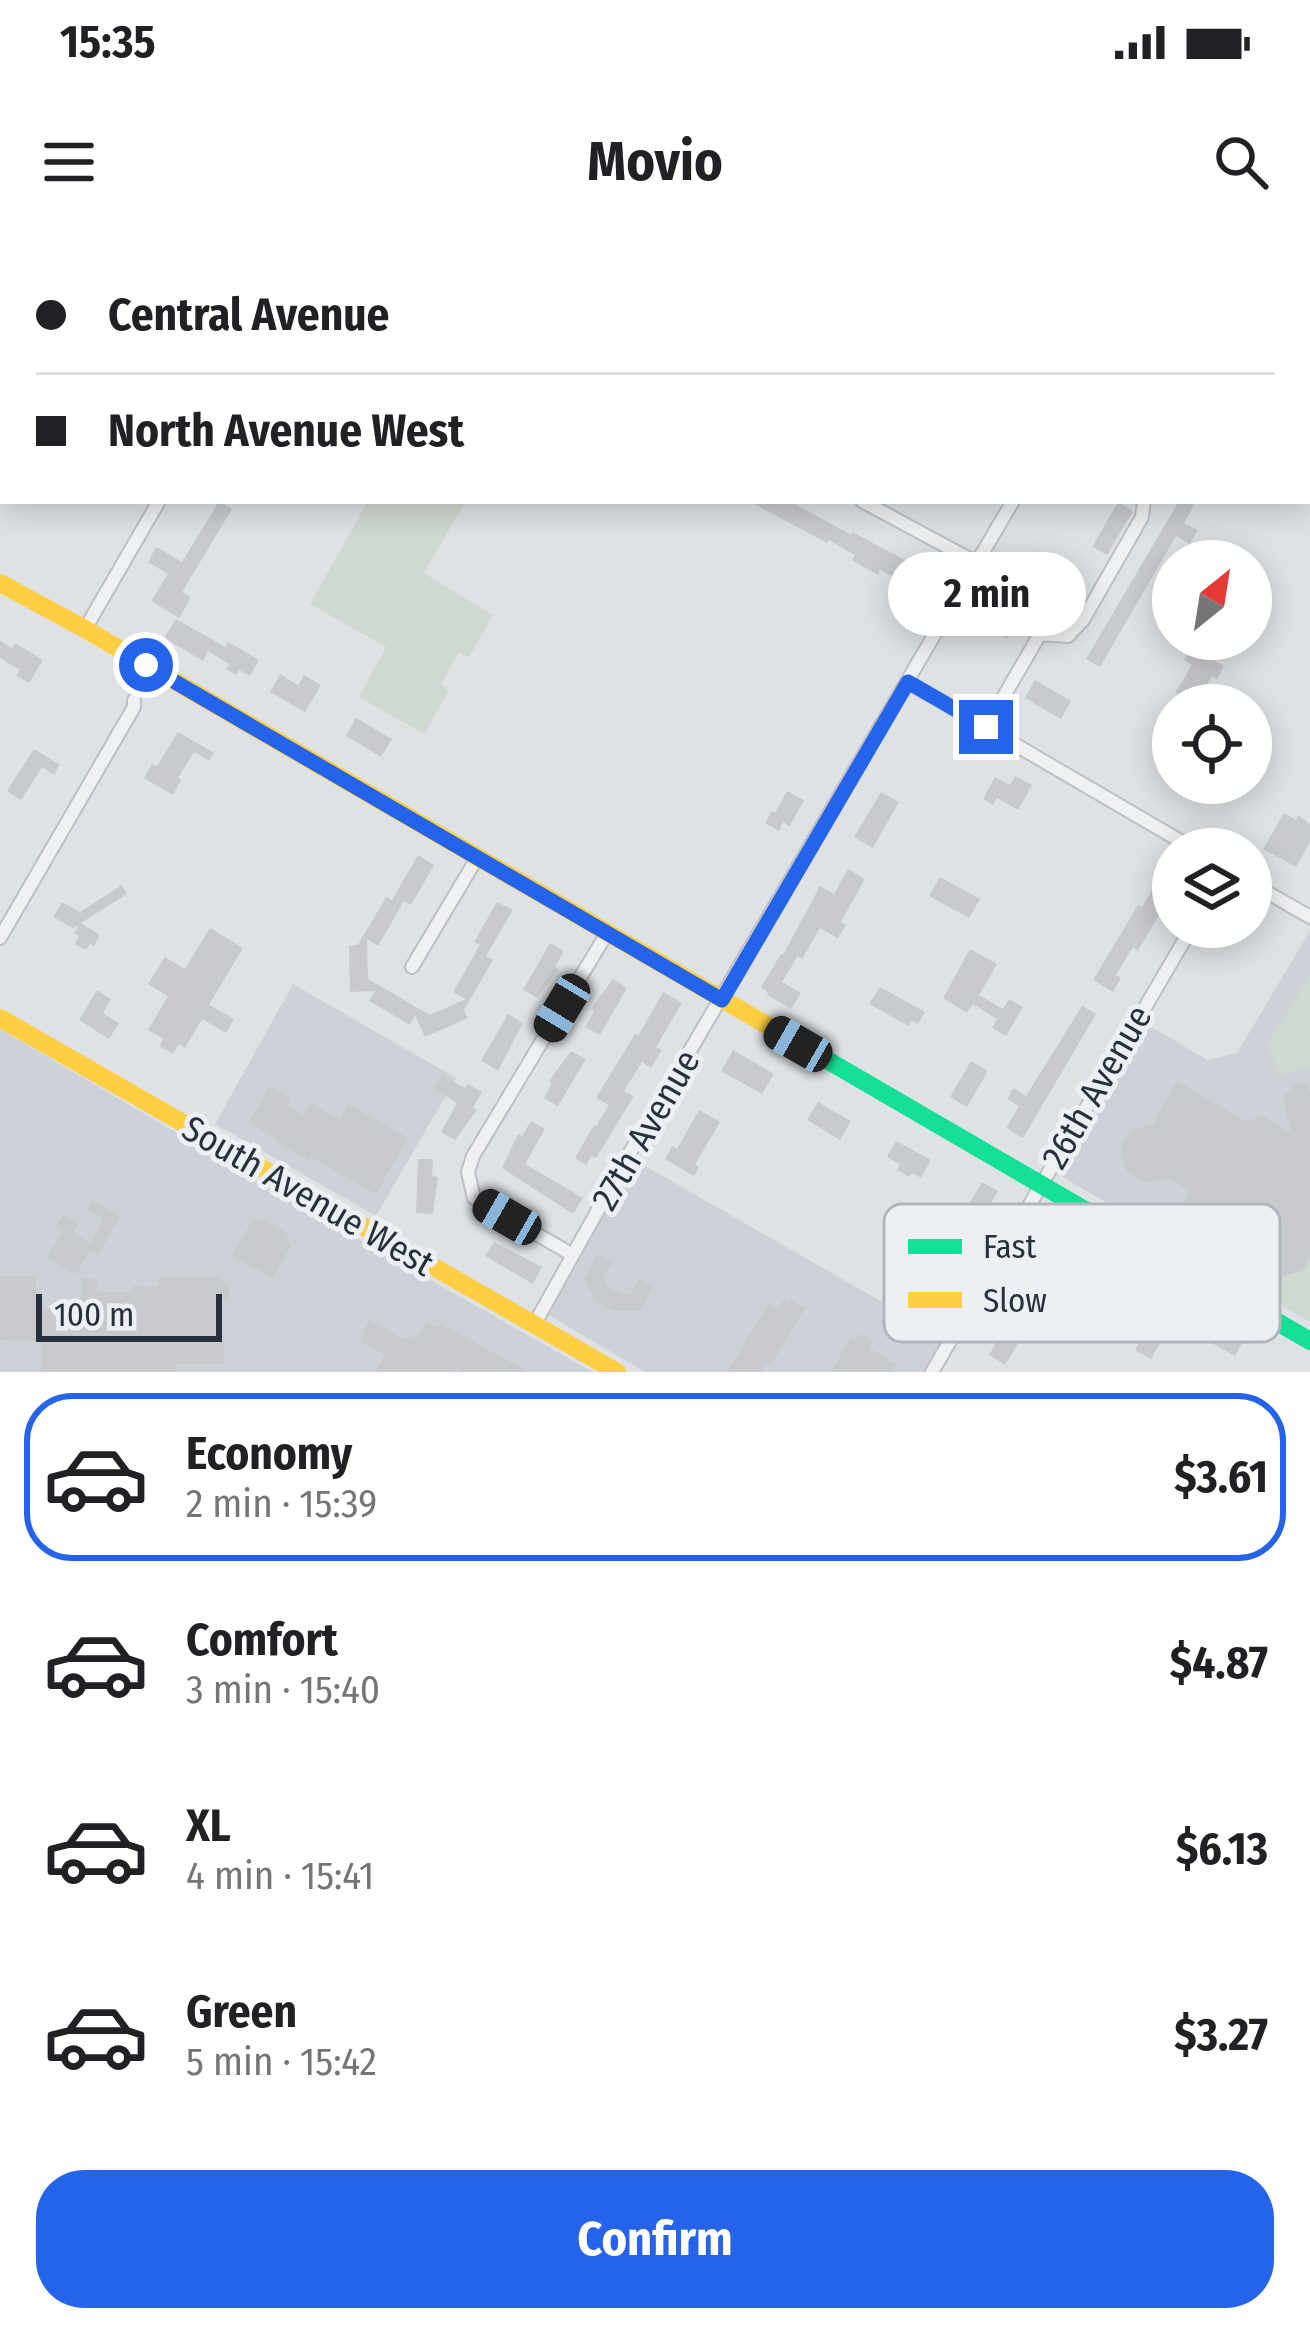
<!DOCTYPE html>
<meta charset="utf-8">
<style>
:root{--surface:#fff;--page:#f6f6f6;--text:#202124;--muted:#757577;--line:#e0e0e0;--accent:#2563eb}
body{margin:0;font-family:"Fira Sans Condensed",sans-serif;background:var(--page);color:var(--text);height:100vh;display:flex;flex-direction:column;font-size:45px;white-space:nowrap}
*{box-sizing:border-box;margin:0}
p{font-size:39px;color:var(--muted)}
.icon{flex:none;width:66px;height:66px;fill:none;stroke:currentColor;stroke-width:2;stroke-linecap:round;stroke-linejoin:round}
.map{position:relative;height:1132px;overflow:hidden}
.sheet{display:flex;flex-direction:column;background:var(--surface);flex:1}
.sheet>*{flex:none}
.hud{position:absolute;left:0px;top:0px;width:1311px;height:264px;box-shadow:0 6px 30px #0003;display:grid;align-content:center;height:264px;padding:0 36px;background:var(--surface)}
.needle{width:78px;rotate:30deg}
.controls{position:absolute;left:1152px;top:300px;display:grid;gap:24px}
.controls a{display:grid;place-items:center;width:120px;height:120px;border-radius:50%;background:var(--surface);box-shadow:0 6px 30px #0003;font-size:60px}
.scale{position:absolute;left:36px;bottom:30px;width:186px;box-sizing:border-box;padding-left:12px;border:6px solid #27303d;border-top:0;font-size:33px;line-height:42px;white-space:nowrap;color:#27303d;-webkit-text-stroke:9px #ecf0f5;paint-order:stroke}
.end{position:absolute;width:54px;height:54px;margin:-27px;border:15px solid #2563eb;background:#fff;box-shadow:0 0 0 6px #fff}
.from{border-radius:50%}
.bubble{position:absolute;height:84px;border-radius:42px;background:var(--surface);box-shadow:0 6px 30px #0003;font-size:39px;font-weight:700;line-height:84px;text-align:center}
.car{position:absolute;width:36px;height:72px;margin:-36px -18px;border-radius:15px;box-shadow:0 0 9px 3px #0007;background:linear-gradient(#222 24%,#8ab4d8 0 40%,#222 0 76%,#8ab4d8 0 86%,#222 0)}
.hud b{display:flex;align-items:center;gap:42px;height:114px;font-size:45px}
.hud b+b{border-top:3px solid var(--line)}
.hud i{width:30px;height:30px;background:var(--text)}
ul{padding:21px 0 0;list-style:none}
li{display:flex;align-items:center;gap:36px;height:168px;margin:0 24px 18px;padding:0 12px;border:6px solid transparent;border-radius:48px}
li div{flex:1}
li b{display:block;font-size:45px}
li em{font-style:normal;font-weight:700}
li.active{border-color:var(--accent)}
li>.icon{width:108px;height:108px;stroke-width:1.5}
.action{display:flex;gap:24px;margin-top:auto;padding:24px 36px}
.action a{flex:1;height:138px;border-radius:48px;background:var(--accent);color:#fff;font-size:48px;font-weight:700;line-height:138px;text-align:center}
.status{display:flex;justify-content:space-between;align-items:center;height:84px;padding:0 60px;background:var(--surface);direction:ltr}
.status svg{height:33px;fill:currentColor}
header{display:flex;justify-content:space-between;align-items:center;height:156px;padding:0 36px;background:var(--surface);font-size:54px;font-weight:700}
.map>svg:first-child{display:block}
.built{fill:#cdd2d8}
.green{fill:#d0d9d0}
.lines{fill:none;stroke-linecap:round;stroke-linejoin:round}
.stream{stroke:#adc0d0;stroke-width:3}
.building{fill:#c8cacd}
.street-casing{stroke:#bec0c3;stroke-width:16}
.street{stroke:#eff0f1;stroke-width:12}
.fast{stroke:#16e098;stroke-width:18}
.slow{stroke:#ffcf43;stroke-width:18}
.route{stroke:#2563eb;stroke-width:15}
.labels{text-anchor:middle;dominant-baseline:central;stroke-width:10;stroke-linejoin:round;paint-order:stroke}
.street-label{font-size:36px;fill:#27303d;stroke:#ecf0f5}
.key{fill:#ecf0f5;stroke:#b1b6be;stroke-width:3}
.key-label{font-size:33px;fill:#27303d}
</style>
<div class="status"><b>15:35</b><svg viewBox="0 0 49 12"><path d="M0 12V9h3v3zM5 12V6h3v6zM10 12V3h3v9zM15 12V0h3v12zM26 1h20v11H26zM47 4h2v5h-2z"/></svg></div>
<header><svg class="icon" aria-label="menu" viewBox="0 0 24 24"><path d="M4 6h16M4 12h16M4 18h16"/></svg>Movio<svg class="icon" aria-label="search" viewBox="0 0 24 24"><circle cx="10" cy="10" r="6"/><path d="M15 15l6 6"/></svg></header>
<div class="map">
<svg width="1310" height="1132" viewBox="0 0 1310 1132">
<rect width="100%" height="100%" fill="#dfe2e5"/>
<!-- built -->
<path class="built" d="M1310 691V1082L1061 936 1148 785 1208 820 1237 813Z
M293 744 456 838 376 976 215 884Z
M0 789 358 999 593 1132H0Z
M628 916 950 1101 932 1132H645L540 1070Z"/>
<!-- green -->
<path class="green" d="M368 261H466L424 333 493 375 469 417 459 413 441 444 449 451 424 494 359 457 386 407 310 364Z
M1310 735V831L1308 827 1278 835 1268 804Z
M1310 1018V1082L1258 1052 1272 1034 1278 1037 1302 1031Z"/>
<g class="lines">
<!-- stream -->
<path class="stream" d="M882 0 887 3
M1308 246 1310 247"/>
</g>
<!-- building -->
<path class="building" d="M219 261 232 269 182 352 191 358 179 378 151 361 168 334 148 322 156 307 182 322Z
M749 261H790L851 295 852 292 940 338 930 357 880 330 878 335 852 320 855 315 829 300 827 303Z
M1179 261 1194 265 1184 283 1198 290 1190 304 1176 296 1100 427 1086 419Z
M1118 262 1132 270V273L1107 315 1092 307Z
M1011 325 1029 335 1012 365 1018 368 1009 383 1014 386 1007 399 978 382Z
M176 379 225 407 228 402 259 420 250 436 239 430 236 435 226 429 229 424 208 411 203 421 164 398Z
M1196 399 1211 408 1207 416 1224 426 1217 439 1212 436 1195 464 1175 453 1192 425 1184 420Z
M0 401 12 408 15 403 43 420 29 443 16 436 20 430 0 418Z
M280 434 298 445 304 435 321 445 305 472 270 452Z
M1035 440 1071 461 1061 479 1025 458Z
M356 478 392 499 381 517 346 496Z
M178 492 214 513 209 521 194 512 178 538 181 540 173 555 144 538 152 524 157 526Z
M34 509 60 525 54 535 42 527 21 560 7 551Z
M1015 536 1032 545 1018 570 997 558 993 565 983 559 995 537 1010 545Z
M787 551 804 560 790 586 783 582 779 591 765 583 772 571 775 573Z
M881 552 899 562 873 608 854 597Z
M1284 573 1296 580 1298 575 1310 584V602L1296 627 1263 609Z
M1173 614V651L1138 711 1133 707 1116 735 1121 738 1113 752 1093 740 1138 665 1142 667Z
M418 615 434 625 411 665 404 661 378 706 367 699 368 739 430 775 466 759 453 752 480 705 474 702 497 662 513 670 486 716 493 720 464 770 468 778 425 797 415 775 410 785 369 761 375 751 350 752 349 706 358 705 386 657 392 660Z
M848 629 865 639 841 682 846 685 838 698 820 688 802 719 798 716 782 742 801 753 791 769 767 755 768 752 761 747 781 714 783 715 820 646 834 654Z
M940 637 980 659 969 678 929 656Z
M122 645 127 654 81 683 100 695 94 706 90 703 86 710 75 704 79 696 74 693 79 685 73 688 53 677 62 662 80 672Z
M210 688 243 708 209 765 234 779 226 793 202 779 185 808 179 804 173 814 159 806 164 799 148 790 168 756 148 744 165 717 185 729Z
M550 703 564 711 555 727 559 729 537 758 523 750Z
M970 709 997 724 979 755 1003 769 1009 759 1023 767 1006 796 992 788 997 779 973 764 967 773 943 758Z
M613 739 627 748 600 795 585 787 594 771 591 769Z
M880 747 925 772 918 784 912 780 909 786 869 764Z
M97 750 111 759 103 773 119 783 109 799 79 780Z
M663 752 682 763 656 807 662 810 651 828 642 822 624 851 634 856 596 918 591 916 586 925 575 918 594 885 596 886 609 865 596 858 635 794 638 796Z
M1082 766 1096 774 1023 898 1006 888 1019 866 1007 859 1013 848 1026 856Z
M508 774 523 783 498 831 481 821Z
M733 810 774 834 762 854 721 831Z
M571 811 586 819 558 866 544 858 552 843 549 841Z
M971 821 988 831 967 867 950 857Z
M442 835 465 848 468 844 482 852 473 868 477 870 455 900 441 892 457 863 434 849Z
M1177 841 1245 881 1263 876 1291 893 1283 861 1286 860 1284 854 1293 851 1292 845 1308 842 1310 854V1018L1302 1031 1278 1037 1257 1024 1245 982 1235 1000 1213 1006 1188 993 1181 966 1190 950 1169 939 1145 942 1127 932 1120 909 1130 891 1153 884Z
M270 846 291 858 286 865 303 875 310 863 340 880 349 864 408 898 376 954 311 917 309 921 276 902 278 899 249 882Z
M818 862 851 881 840 900 807 880Z
M699 870 720 882 695 925 699 927 694 936 665 919 672 906 677 909Z
M531 881 545 889 525 924 583 958 573 974 502 928 518 894 522 896Z
M896 901 931 920 921 938 912 933 909 937 897 930 900 924 887 917Z
M418 919H433L432 936 438 937 433 974 416 973Z
M982 942 998 951 928 1070 913 1061Z
M93 961 120 976 98 1015 90 1010 76 1035 47 1018 62 991 56 987 63 974 79 983 73 993 90 1003 104 979 88 970Z
M254 978 262 983 264 980 289 994 286 1000 292 1004 273 1038 231 1016Z
M494 1002 542 1027 533 1044 485 1016Z
M598 1014 612 1022 603 1038 609 1048 622 1054H631L639 1039 653 1047 640 1071H613L595 1061 584 1038Z
M0 1036H36V1067H81V1038L97 1039V1052H133V1046L159 1047V1037H222V1042L229 1043V1060H222L224 1124H175V1132H41V1101L0 1100Z
M1168 1053 1184 1062 1151 1119 1135 1110Z
M791 1060 805 1068 771 1125 766 1123 760 1132H727L769 1063 778 1069 783 1061 788 1064Z
M1203 1077 1244 1100 1235 1116 1194 1093Z
M369 1079 403 1099 419 1095 427 1081 438 1087 441 1084 529 1132H462L457 1129 453 1132H375L385 1115 360 1101Z
M1008 1082 1025 1092 1005 1125 989 1115Z
M860 1093 873 1101 869 1108 897 1124 892 1132H831L851 1097 856 1100Z"/>
<g class="lines">
<defs>
<path id="street" d="M42 0 47 3
M908 0 913 3
M1126 0 1130 3
M621 3 623 0
M1272 3 1273 0
M0 120 3 115
M1308 233 1310 234
M862 261 977 323
M85 389 159 261
M908 442 1194 609
M986 487 1040 394 1068 396 1083 380 1142 277 1144 261
M1251 643 1310 677
M0 698 134 467V460
M412 727 477 618
M573 1015 474 958 468 932 473 916 607 693
M534 1085 628 916 1013 261
M932 1132 1192 687"/>
</defs>
<!-- street casing -->
<use href="#street" class="street-casing"/>
<!-- street -->
<use href="#street" class="street"/>
<!-- fast -->
<path class="fast" d="M784 795 1310 1101"/>
<!-- slow -->
<path class="slow" d="M0 343 85 389 784 795
M0 778 617 1132"/>
</g>
<g class="lines">
<!-- route -->
<path class="route" d="M146 425 722 760 908 442 986 487"/>
</g>
<g class="labels">
<!-- street labels -->
<g class="street-label">
<text transform="translate(1097 847) rotate(-60)">26th Avenue</text>
<text transform="translate(646 890) rotate(-60)">27th Avenue</text>
<text transform="translate(308 956) rotate(30)">South Avenue West</text>
</g>
</g>
<!-- legend -->
<rect x="884" y="964" width="396" height="138" rx="18" class="key"/>
<rect x="908" y="999" width="54" height="15" fill="#16e098"/>
<rect x="908" y="1052" width="54" height="16" fill="#ffcf43"/>
<g class="key-label">
<text x="983" y="1018">Fast</text>
<text x="983" y="1072">Slow</text>
</g>
</svg>
<div class="controls">
<a><svg class="needle" viewBox="-14 -14 28 28"><path d="M0-13l5 13h-10z" fill="#e53935"/><path d="M0 13l5-13h-10z" fill="#757577"/></svg></a>
<a><svg class="icon" aria-label="locate" viewBox="0 0 24 24"><circle cx="12" cy="12" r="6"/><path d="M12 2v4M12 18v4M2 12h4M18 12h4"/></svg></a>
<a><svg class="icon" aria-label="layers" viewBox="0 0 24 24"><path d="M12 4l9 5-9 5-9-5zM3 14l9 5 9-5"/></svg></a>
</div>
<div class="scale">100 m</div>
<i class="end from" style="left:146px;top:425px"></i>
<i class="end" style="left:986px;top:487px"></i>
<div class="bubble" style="left:888px;top:312px;width:198px">2 min</div>
<i class="car" style="left:562px;top:768px;rotate:211deg"></i>
<i class="car" style="left:798px;top:804px;rotate:300deg"></i>
<i class="car" style="left:507px;top:977px;rotate:300deg"></i>
<div class="hud">
<b><i class="from"></i>Central Avenue</b>
<b><i></i>North Avenue West</b>
</div>
</div>
<section class="sheet">
<ul>
<li class="active"><svg class="icon" aria-label="car" viewBox="0 0 24 24"><path d="M5 17H2v-5l4-1 3-4h7l3 4 3 1v5h-3M9 17h6M6 11h13"/><circle cx="7" cy="17" r="2"/><circle cx="17" cy="17" r="2"/></svg><div><b>Economy</b><p>2 min · 15:39</p></div><em>$3.61</em></li>
<li><svg class="icon" aria-label="car" viewBox="0 0 24 24"><path d="M5 17H2v-5l4-1 3-4h7l3 4 3 1v5h-3M9 17h6M6 11h13"/><circle cx="7" cy="17" r="2"/><circle cx="17" cy="17" r="2"/></svg><div><b>Comfort</b><p>3 min · 15:40</p></div><em>$4.87</em></li>
<li><svg class="icon" aria-label="car" viewBox="0 0 24 24"><path d="M5 17H2v-5l4-1 3-4h7l3 4 3 1v5h-3M9 17h6M6 11h13"/><circle cx="7" cy="17" r="2"/><circle cx="17" cy="17" r="2"/></svg><div><b>XL</b><p>4 min · 15:41</p></div><em>$6.13</em></li>
<li><svg class="icon" aria-label="car" viewBox="0 0 24 24"><path d="M5 17H2v-5l4-1 3-4h7l3 4 3 1v5h-3M9 17h6M6 11h13"/><circle cx="7" cy="17" r="2"/><circle cx="17" cy="17" r="2"/></svg><div><b>Green</b><p>5 min · 15:42</p></div><em>$3.27</em></li>
</ul>
<div class="action"><a>Confirm</a></div>
</section>
